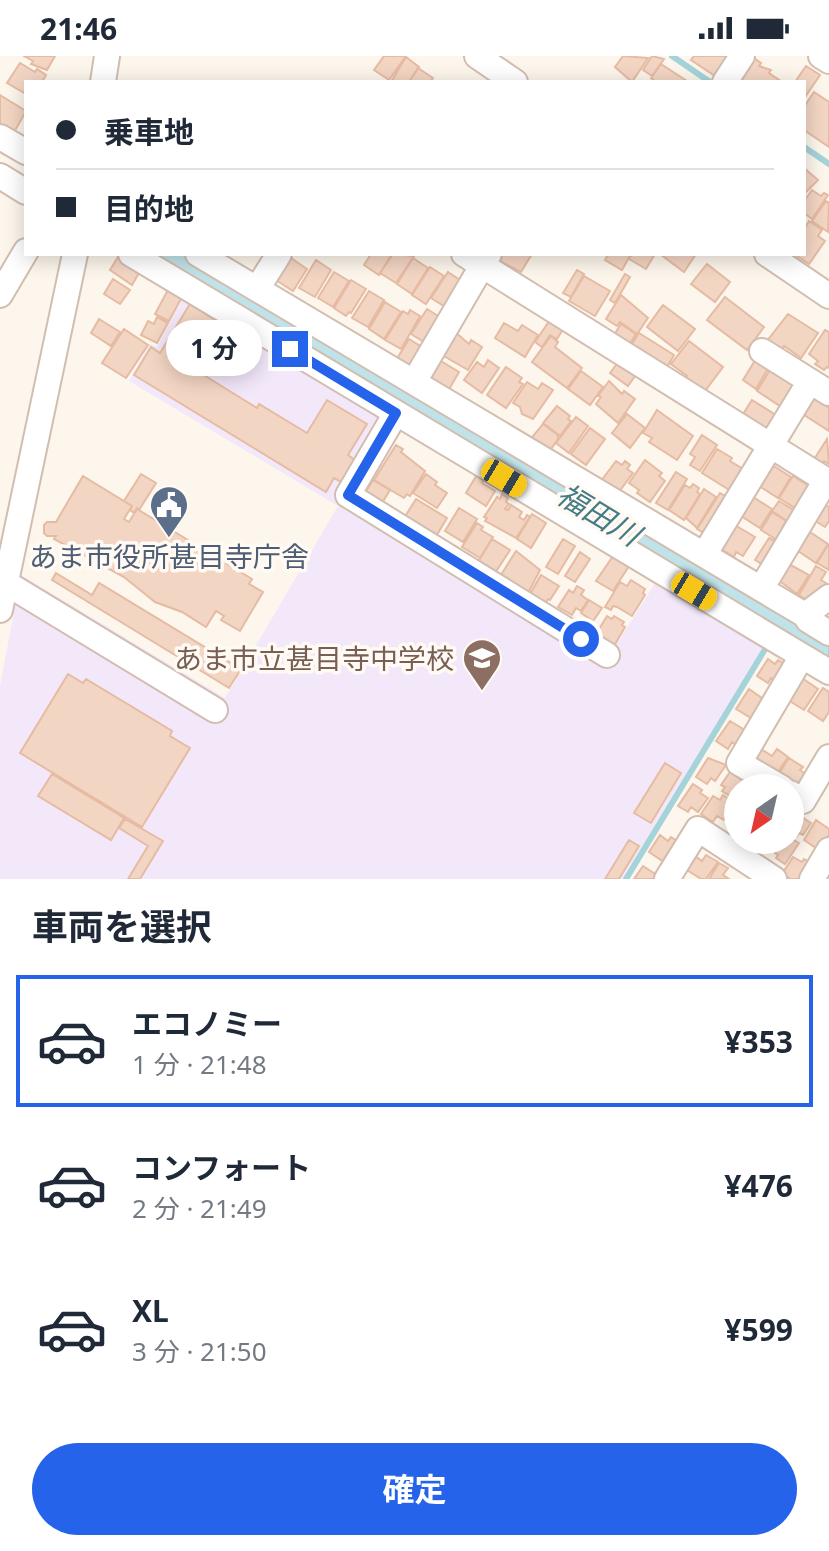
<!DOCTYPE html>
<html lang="ja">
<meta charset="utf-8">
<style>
:root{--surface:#fff;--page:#f6f6f7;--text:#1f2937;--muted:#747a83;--line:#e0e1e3;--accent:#2563eb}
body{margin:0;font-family:"Noto Sans","Noto Sans JP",sans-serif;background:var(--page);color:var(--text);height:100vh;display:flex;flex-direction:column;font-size:30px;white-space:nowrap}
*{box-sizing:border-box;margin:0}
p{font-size:26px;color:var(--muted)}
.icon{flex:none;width:44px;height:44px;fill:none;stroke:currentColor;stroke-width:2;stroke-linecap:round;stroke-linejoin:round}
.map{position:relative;height:823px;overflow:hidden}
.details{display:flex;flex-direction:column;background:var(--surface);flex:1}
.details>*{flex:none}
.guide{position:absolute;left:24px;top:24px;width:782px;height:176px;border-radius:0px;box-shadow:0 4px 20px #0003;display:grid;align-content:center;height:176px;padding:0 32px;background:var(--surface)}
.needle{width:52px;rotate:214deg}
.tools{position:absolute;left:724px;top:718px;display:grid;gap:16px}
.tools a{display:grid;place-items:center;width:80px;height:80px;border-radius:50%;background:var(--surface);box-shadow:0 4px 20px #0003;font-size:40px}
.end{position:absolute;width:36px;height:36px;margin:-18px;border:10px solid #2563eb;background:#fff;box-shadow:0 0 0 4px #fff}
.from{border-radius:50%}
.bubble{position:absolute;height:56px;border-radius:28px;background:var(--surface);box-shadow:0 4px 20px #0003;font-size:26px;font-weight:700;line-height:56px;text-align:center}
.car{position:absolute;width:24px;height:48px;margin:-24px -12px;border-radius:10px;box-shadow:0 0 6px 2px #0007;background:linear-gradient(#f5c518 24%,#345 0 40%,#f5c518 0 76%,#345 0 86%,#f5c518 0)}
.guide b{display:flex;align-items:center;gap:28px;height:76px;font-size:30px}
.guide b+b{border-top:2px solid var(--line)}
.guide i{width:20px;height:20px;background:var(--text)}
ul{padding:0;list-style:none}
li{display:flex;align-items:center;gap:24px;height:132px;margin:0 16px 12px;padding:0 16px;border:4px solid transparent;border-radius:0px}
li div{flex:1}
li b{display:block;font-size:30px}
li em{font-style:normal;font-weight:700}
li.selected{border-color:var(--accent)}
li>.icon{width:72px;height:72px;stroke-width:1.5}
h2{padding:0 32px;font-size:36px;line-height:96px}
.action{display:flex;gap:16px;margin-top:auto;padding:16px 32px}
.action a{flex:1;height:92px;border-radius:48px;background:var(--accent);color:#fff;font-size:32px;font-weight:700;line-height:92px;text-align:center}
.status{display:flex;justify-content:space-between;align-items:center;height:56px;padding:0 40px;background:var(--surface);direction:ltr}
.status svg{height:22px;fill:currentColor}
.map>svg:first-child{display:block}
.education{fill:#f3e8fa}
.water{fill:#bfe3e8;stroke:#a5d3da;stroke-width:2}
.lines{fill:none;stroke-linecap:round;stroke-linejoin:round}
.stream{stroke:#a5d3da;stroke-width:6}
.building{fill:#f3d5c3;stroke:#e6bba3;stroke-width:2}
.minor-casing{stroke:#d1beb0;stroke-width:28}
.minor{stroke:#fff;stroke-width:24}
.route{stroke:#2563eb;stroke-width:10}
.labels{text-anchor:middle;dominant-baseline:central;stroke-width:7;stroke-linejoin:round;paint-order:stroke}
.service-label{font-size:28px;fill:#4e5e75;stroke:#fffaf3}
.education-label{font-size:28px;fill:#785e54;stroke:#fffaf3;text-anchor:end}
.water-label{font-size:30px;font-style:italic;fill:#437c86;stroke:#fffaf3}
</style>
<div class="status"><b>21:46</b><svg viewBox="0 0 49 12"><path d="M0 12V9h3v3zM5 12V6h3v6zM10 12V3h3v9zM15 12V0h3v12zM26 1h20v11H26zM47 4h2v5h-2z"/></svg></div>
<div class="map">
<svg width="829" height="823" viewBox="0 0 829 823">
<rect width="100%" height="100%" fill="#fdf6ec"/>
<!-- education -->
<path class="education" d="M184 239 388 359 340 438 607 603 659 521 768 584 622 823H0V630L21 519 225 642 338 450 129 325 150 288 157 291Z"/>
<!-- water -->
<path class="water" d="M147 198H183L829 583V605Z"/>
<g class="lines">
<!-- stream -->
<path class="stream" d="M672 0 710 26
M804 91 829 108
M626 823 767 590"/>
</g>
<!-- building -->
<path class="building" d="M24 0H55L47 14 31 8 33 5Z
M384 0H406L389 24 374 14Z
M623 0 648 2 632 26 615 11Z
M652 0 664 3 652 20 643 14Z
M694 0H736L721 24 691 4Z
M406 1 419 11 409 26H391Z
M754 2 761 7 759 10 771 14 769 17 782 26H738Z
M20 7 35 16 37 13 46 19 42 26H26V38L7 27Z
M661 8 687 25V26H656L651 22Z
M806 10 820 19 805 41 804 26H795Z
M418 12 433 22 430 26H409Z
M814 36 829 46V91L804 74V51Z
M0 39 26 55 13 78 0 70Z
M804 112 818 124 804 138Z
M812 134 821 140 824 137 828 139 812 163 804 157V145Z
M826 145 829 147 828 176 812 165Z
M809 165 822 174 818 180 825 185 809 208 794 198H804V173Z
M371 198H392L379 219 364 209Z
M393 198 414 200 396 227 380 217Z
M498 198H532L521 216 498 204Z
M608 198H631L622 214 605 204Z
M632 198H655L646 213 629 203Z
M660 198H696L684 216Z
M118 201 140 215 132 229 110 214Z
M291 202 307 213 293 235 276 224Z
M413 202 428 212 412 238 397 228Z
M316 204 331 214 315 241 299 232Z
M707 208 730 226 715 246 691 228Z
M430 211 444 220 426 248 412 239Z
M577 214 584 218 571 241 563 237Z
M334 216 349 225 333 251 318 242Z
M448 216 463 226 447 252 431 242Z
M625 218 630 221 615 247 610 244Z
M584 220 610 235 595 260 569 245Z
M113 223 130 234 120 248 104 238Z
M351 224 366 233 351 257 349 256 346 260 334 252Z
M169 232 183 239 169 265 155 258Z
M369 235 384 244 368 271 352 262Z
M621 239 648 262 637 278 620 266 617 270 606 263Z
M725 241 764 271 747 294 707 264Z
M385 246 401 256 384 283 369 273Z
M190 248 221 268 194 313 257 352 259 348 307 377 327 344 367 368 348 399 358 406 345 428 334 422 326 436 134 319 151 291 160 297Z
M663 249 695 273 678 295 647 271Z
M427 253 443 263 427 288 411 278Z
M410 254 420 260 401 293 385 284 403 255 408 258Z
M788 258 818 277 801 302 784 290 781 294 767 285Z
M157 261 168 267 157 287 141 279 148 265 154 268Z
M552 261 565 270 557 283 550 279 542 291 535 286Z
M99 263 120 276 111 290 91 277Z
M504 267 518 275 522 269 538 279 525 301 495 282Z
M621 268 636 278 629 289 614 279Z
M124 273 148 289 126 322 102 307Z
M825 274 829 276V312L827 311 824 314 815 308 818 305 809 298Z
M455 276 469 288 471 284 482 291 468 314 437 296Z
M639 277 674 299 663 318 627 296Z
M551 280 558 286 555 291 582 312 567 332 532 306Z
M409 283 427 294 413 317 395 306Z
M689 285 723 311 705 335 697 329 695 332 684 324 687 320 671 308Z
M759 298 772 306 756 333 743 324Z
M436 302 459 316 447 337 423 323Z
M488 304 499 312 482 337 464 324 477 306 484 311Z
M620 304 637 317 628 330 610 317Z
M506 311 522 322 519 326 523 328 506 352 487 339Z
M770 314 799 332 786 354 757 335Z
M581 315 603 331 590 349 568 333Z
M609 325 622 338 624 335 635 343 618 367 596 348 601 341 598 340Z
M527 326 538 333 542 327 553 334 533 363 522 358 520 351 513 347Z
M811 341 829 352V375L801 357Z
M752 344 779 361 767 379 740 363Z
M557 350 570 360 568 363 571 365 560 380 543 367Z
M657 354 693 380 677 404 649 386 652 382 643 377Z
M627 358 645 372 630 392 612 377Z
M576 361 588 370 569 397 556 387Z
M543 368 558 379V383L547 399 528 386Z
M590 372 605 383 586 409 571 398Z
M702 379 717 389 700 415 690 409 695 401 690 398Z
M827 383 829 408 824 405 821 410 813 405Z
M396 389 403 393 401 396 425 415 410 440 407 438 404 442 374 424Z
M717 393 732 402 730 405 748 416 734 437 702 417Z
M645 404 662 417 659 420 665 425 650 446 637 437 639 434 629 427Z
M616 405 622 409 625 405 630 409 627 413 633 417 618 437 601 425Z
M769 407 791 421 778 442 756 428Z
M676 416 687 423 668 454 656 447Z
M478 417 485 422 482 427 495 435 486 450 466 437Z
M141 418 156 427 139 454 137 452 134 457 130 454 132 450 124 445Z
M426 418 437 426 435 429 447 437 437 452 413 437Z
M83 420 132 450 124 463 129 466 137 453 252 523 249 528 263 536 240 575 221 564 224 560 216 555 206 571 182 556 155 546 124 521 54 483 56 480H47L44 477V469L47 466H56Z
M793 420 812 432 798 454 779 442Z
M373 424 390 434 379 452 362 442Z
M693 428 699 432 697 436 700 438 684 464 669 454 685 429 690 432Z
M704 433 716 441 697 472 686 462Z
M720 437 727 441 709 480 697 473Z
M502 438 508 442 506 446 509 448 505 453 508 454 511 449 522 456 519 461 524 464 527 459 530 461 516 482 485 465 487 462 484 461 497 441 500 443Z
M753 441 772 453 760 472 741 460Z
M416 443 447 462 435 482 404 462Z
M779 445 797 456 790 467 772 455Z
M822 447 829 451V465L825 471 812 463Z
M459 452 477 463 463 486 445 475Z
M772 456 786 465 782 472 789 476 782 487 761 474Z
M532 458 546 467 531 492 517 483Z
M477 467 483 471 481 474 493 481 480 502 462 491Z
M733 468 755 481 743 500 736 496 734 501 721 493Z
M807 474 828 488 816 507 795 493Z
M769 482 781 488 767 511 755 504Z
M492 483 510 494 495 517 475 511Z
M563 483 575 490 558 518 546 511Z
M828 489 829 490V514L817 507Z
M516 495 540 514 527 539 499 522Z
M580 496 590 503 575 526 565 520Z
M613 500 629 510 613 535 596 525Z
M787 507 809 519 797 538 777 523Z
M816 510 826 516 821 524 826 527 813 548 799 539Z
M56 517 92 539 99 527 241 613 229 632 52 524Z
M541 519 559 530 550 544 548 543 545 548 530 538Z
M631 524 645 533 643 537 645 539 632 560 617 551 613 550 611 554 605 551 620 526 627 530Z
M577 530 584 534 581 539 588 544 581 555 576 552 572 559 558 551 569 534 573 537Z
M589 544 602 552 593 565 581 557Z
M607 560 612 563 614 560 624 566 622 569 625 571 611 595 593 583Z
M768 603 775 608 778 604 788 610 777 626 771 622 768 627 757 620Z
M68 618 83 627 86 623 172 675 170 680 190 692 142 771 20 697Z
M802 622 818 633 804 654 788 644Z
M823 632 829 636V656L823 665 808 655Z
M749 633 766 645 754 664 736 653Z
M730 665 748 676 738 691 732 686 728 693 716 685Z
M761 693 772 700 777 693 788 701 778 716 772 712 770 716 753 705Z
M708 702 726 709 715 725 711 722 707 728 696 721Z
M789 702 803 711 800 714 808 720 800 734 778 719Z
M665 707 681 717 651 767 634 757Z
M730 716 742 724 737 731 738 745 722 735 725 731 721 729Z
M52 718 124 762 111 784 38 740Z
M693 728 702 734 700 737 708 742 698 756 691 751 688 756 678 750Z
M723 739 735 747 724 764 717 760 713 766 701 758 713 740 720 744Z
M797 758 811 767 803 779 799 777 797 780 790 776V763L793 765Z
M125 763 163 785 140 823H128L148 790 119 772Z
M816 764 829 773V779L819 794 804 784Z
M660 779 668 785 671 781 680 787 667 808 649 796Z
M790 782 799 787 785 808 776 802 778 799 768 792 774 784H790Z
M629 784 639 790 619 823H605Z
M706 799 718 806 706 823H701L687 814 695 800 702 805Z
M793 801 802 806 804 803 814 809 801 823H791L782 818Z
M719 807 728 812 723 819 729 823H709Z
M643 810 660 821 659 823H634Z"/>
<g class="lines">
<defs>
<path id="minor" d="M477 0 515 26
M821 0 829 5
M103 26 107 0
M725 26 742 0
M0 81 26 96
M0 120 26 136
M131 198 829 616
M198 198 805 559 808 564 829 577
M464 198 829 426
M767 198 829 240
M257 233 279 198
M0 239 26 195
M762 295 829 337
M414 326 489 198
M396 357 348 439 607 599
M704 499 810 325
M6 527 215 654
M761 533 826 424
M0 554 75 198
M805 559 829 541
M782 732 739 707 802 600
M790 737 803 745 829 701
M667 823 698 773 774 823
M812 823 829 794"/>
</defs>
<!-- minor casing -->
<use href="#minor" class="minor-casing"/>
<!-- minor -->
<use href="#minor" class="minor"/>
</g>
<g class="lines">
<!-- route -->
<path class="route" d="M290 293 396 357 348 439 581 583"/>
</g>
<!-- icons -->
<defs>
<symbol id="civic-pin" viewBox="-11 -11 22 30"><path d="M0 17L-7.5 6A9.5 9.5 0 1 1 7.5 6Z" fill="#5c6f8a" stroke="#fffaf3"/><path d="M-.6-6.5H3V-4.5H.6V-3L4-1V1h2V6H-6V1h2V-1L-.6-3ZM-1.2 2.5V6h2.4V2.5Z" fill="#fff"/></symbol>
<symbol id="school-pin" viewBox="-11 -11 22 30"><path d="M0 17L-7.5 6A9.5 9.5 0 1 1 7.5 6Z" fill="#8d6e63" stroke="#fffaf3"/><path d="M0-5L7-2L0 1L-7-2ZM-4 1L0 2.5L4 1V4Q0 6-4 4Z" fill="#fff"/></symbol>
</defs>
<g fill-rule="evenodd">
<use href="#civic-pin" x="147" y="427" width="44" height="60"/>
<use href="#school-pin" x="460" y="580" width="44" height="60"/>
</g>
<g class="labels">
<!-- service labels -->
<g class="service-label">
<text x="169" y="500">あま市役所甚目寺庁舎</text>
</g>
<!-- education labels -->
<g class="education-label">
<text x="454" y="602">あま市立甚目寺中学校</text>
</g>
<!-- water labels -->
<g class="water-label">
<text transform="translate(599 458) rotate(31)">福田川</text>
</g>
</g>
</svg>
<div class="tools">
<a><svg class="needle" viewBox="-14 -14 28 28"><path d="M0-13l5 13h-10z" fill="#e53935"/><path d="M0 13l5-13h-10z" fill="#747a83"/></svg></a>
</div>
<i class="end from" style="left:581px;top:583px"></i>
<i class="end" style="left:290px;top:293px"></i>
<div class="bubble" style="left:166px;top:264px;width:96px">1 分</div>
<i class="car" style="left:504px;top:422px;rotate:121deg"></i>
<i class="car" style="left:694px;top:535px;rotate:121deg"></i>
<div class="guide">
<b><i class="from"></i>乗車地</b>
<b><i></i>目的地</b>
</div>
</div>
<section class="details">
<h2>車両を選択</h2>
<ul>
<li class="selected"><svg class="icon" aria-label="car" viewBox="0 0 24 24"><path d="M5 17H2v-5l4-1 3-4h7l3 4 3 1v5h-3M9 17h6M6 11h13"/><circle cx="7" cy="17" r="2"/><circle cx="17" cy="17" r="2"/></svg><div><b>エコノミー</b><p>1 分 · 21:48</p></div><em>¥353</em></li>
<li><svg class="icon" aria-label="car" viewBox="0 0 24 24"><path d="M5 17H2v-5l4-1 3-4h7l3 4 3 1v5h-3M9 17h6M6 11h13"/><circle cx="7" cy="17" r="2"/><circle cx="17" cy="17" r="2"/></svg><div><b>コンフォート</b><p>2 分 · 21:49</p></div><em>¥476</em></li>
<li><svg class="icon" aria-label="car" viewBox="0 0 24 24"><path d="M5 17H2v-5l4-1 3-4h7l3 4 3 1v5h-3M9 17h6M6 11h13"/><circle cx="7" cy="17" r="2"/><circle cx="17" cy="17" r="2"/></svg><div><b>XL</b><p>3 分 · 21:50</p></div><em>¥599</em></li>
</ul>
<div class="action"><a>確定</a></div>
</section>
